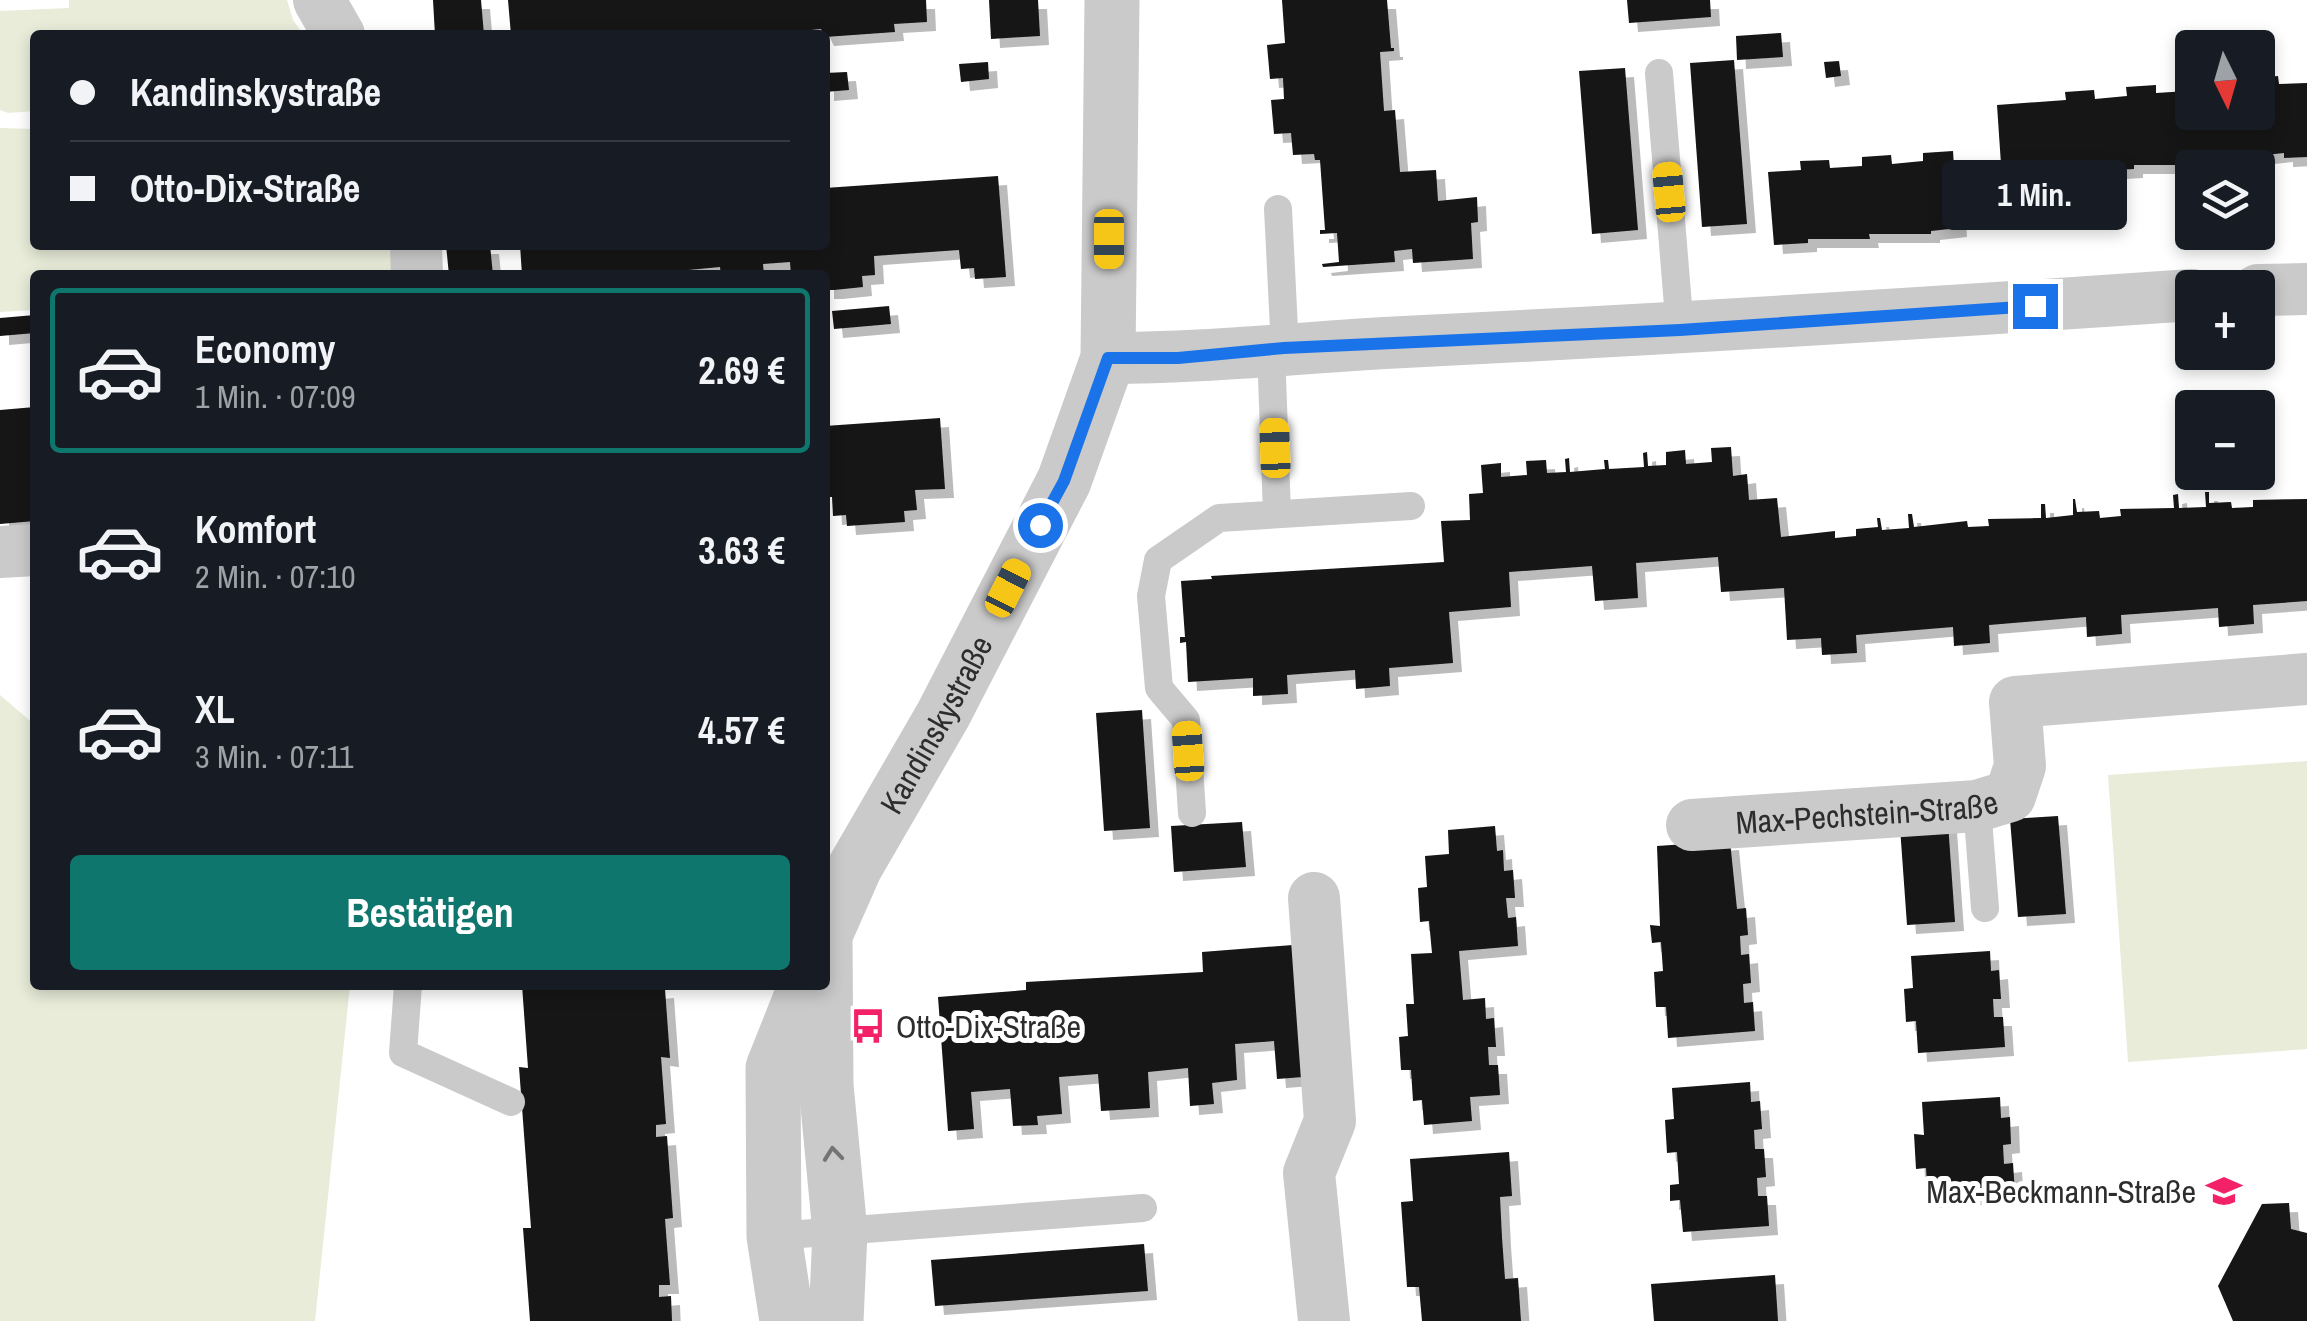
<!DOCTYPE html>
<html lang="de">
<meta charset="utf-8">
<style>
:root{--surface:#171b24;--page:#242831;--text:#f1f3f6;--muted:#9ea1a6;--line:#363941;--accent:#0f766e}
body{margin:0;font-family:"Archivo Narrow",sans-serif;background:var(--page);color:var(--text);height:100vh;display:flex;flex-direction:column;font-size:38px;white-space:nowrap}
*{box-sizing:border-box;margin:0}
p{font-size:32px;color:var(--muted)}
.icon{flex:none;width:55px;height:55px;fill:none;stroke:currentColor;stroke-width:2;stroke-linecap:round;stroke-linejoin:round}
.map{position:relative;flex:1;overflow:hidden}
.details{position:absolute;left:30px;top:270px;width:800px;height:720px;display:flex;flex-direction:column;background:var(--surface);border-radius:10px;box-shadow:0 5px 15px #0003}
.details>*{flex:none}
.hud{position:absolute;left:30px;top:30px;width:800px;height:220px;border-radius:10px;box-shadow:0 5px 15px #0003;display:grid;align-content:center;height:220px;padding:0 40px;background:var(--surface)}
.needle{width:65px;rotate:175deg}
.fabs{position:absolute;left:2175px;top:30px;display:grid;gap:20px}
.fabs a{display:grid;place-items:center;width:100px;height:100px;border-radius:10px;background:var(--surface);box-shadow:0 5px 15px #0003;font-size:50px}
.end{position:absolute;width:45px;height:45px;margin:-22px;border:12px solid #1a73e8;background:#fff;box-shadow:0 0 0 5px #fff}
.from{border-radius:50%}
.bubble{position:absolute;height:70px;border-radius:10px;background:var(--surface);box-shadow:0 5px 15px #0003;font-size:32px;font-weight:700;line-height:70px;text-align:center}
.car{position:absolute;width:30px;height:60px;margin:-30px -15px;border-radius:12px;box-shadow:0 0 8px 2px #0007;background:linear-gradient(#f5c518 24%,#345 0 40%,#f5c518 0 76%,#345 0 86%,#f5c518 0)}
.hud b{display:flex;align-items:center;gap:35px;height:95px;font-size:38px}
.hud b+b{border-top:2px solid var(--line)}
.hud i{width:25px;height:25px;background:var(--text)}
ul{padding:18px 0 0;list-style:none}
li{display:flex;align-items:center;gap:30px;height:165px;margin:0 20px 15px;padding:0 20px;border:5px solid transparent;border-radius:10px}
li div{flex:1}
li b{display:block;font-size:38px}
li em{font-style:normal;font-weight:700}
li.on{border-color:var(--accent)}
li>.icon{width:90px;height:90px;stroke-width:1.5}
.button{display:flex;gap:20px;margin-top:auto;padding:20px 40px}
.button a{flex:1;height:115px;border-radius:10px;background:var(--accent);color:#fff;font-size:40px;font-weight:700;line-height:115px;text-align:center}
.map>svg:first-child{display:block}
.green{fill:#e8ecd9}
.building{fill:#141414;filter:url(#shadow)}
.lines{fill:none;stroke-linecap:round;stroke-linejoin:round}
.service{stroke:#cacaca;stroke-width:28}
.minor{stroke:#cacaca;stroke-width:52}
.tertiary{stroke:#cacaca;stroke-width:55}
.oneway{stroke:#747474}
.route{stroke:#1a73e8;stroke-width:12}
.labels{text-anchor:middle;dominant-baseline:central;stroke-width:10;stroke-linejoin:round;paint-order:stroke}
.street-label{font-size:32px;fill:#2d2d2d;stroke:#fff}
.poi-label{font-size:32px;fill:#2d2d2d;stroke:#fff;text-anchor:start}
</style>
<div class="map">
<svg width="2307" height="1321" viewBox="0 0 2307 1321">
<defs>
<filter id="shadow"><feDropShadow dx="9" dy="9" stdDeviation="0" flood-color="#0004"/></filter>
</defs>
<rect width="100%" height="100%" fill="#fff"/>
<!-- green -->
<path class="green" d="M69 0H287L293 20 304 35H35V111L8 113 0 110V11L69 8Z
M0 128 35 129V245H402L403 275H35V310L0 312Z
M0 695 35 725V985H350L315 1321H0Z
M2307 761V1049L2128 1062 2108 775Z"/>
<!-- building -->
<path class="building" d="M433 0H481L484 35H435Z
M508 0H926L927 22 894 24 895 32 825 37 821 29 760 35H511Z
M989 0H1038L1040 36 991 39Z
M1282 0H1387L1391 48H1394V51L1380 52 1384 111 1395 110 1400 172 1436 170 1438 201 1477 197 1478 222 1471 223 1473 259 1413 263 1412 249 1394 251 1395 262 1323 267 1322 264 1339 262 1337 233 1320 234V230H1325L1320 160H1315L1314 154 1293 155 1291 133 1274 134 1271 100 1284 99 1283 78 1270 79 1267 45 1285 43Z
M1627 0H1710L1711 17 1629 23Z
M1781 33 1783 57 1737 60 1736 36Z
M1734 60 1747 224 1702 227 1690 63Z
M1839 61 1841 76 1826 78 1824 62Z
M988 62 989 79 961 82 959 64Z
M1625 68 1638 230 1592 234 1579 71Z
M847 72 849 90 825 92V73Z
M2278 76 2279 84 2307 83V157L2284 158V153L2256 156V161L2195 160V165H2134V169L2100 171V168L2072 169V174L2002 179 1997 105 2066 100 2065 92 2094 90 2095 99 2127 96 2126 87 2156 85V93L2188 91V82H2192V112H2258V78Z
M1953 151 1958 228 1931 231V234H1869L1870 239H1808V243L1774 245 1768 172 1801 170 1800 161 1829 160 1830 168 1862 166V157L1891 155 1892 164 1923 161V153Z
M998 176 1006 277 975 279 974 268 961 269 959 250 874 256 875 275 862 276 863 287 834 290H825V275H791L790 262 763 264 764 275H721L720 267 635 275H522L520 245H825V188Z
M446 245H490L493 275H449Z
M889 306 891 324 834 329 832 311Z
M35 315V333L0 336V318Z
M35 407V521L0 524V410Z
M940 418 945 489 915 490 917 510 904 511 905 522 847 526 846 515 833 516 832 497H825V426Z
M1731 447 1733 476 1747 474 1749 500 1777 498 1781 537 1835 531V538L1856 536V529L1878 527 1877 518H1880L1882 530 1909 528 1908 514H1912L1914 527 1967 521 1968 527 1989 526 1988 519 2041 518V504H2045L2046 518 2073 515V499H2075L2077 512 2099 511 2100 518 2121 516 2120 509 2174 508 2173 495 2178 494 2179 508 2206 507 2205 492H2209V503L2231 502 2232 508 2253 507V500L2307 499V601L2253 605 2254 624 2219 627 2218 608 2121 615 2122 634 2087 637 2086 617 1989 625 1990 643 1954 646 1953 627 1856 635 1857 653 1822 655 1821 638 1787 640 1784 588 1721 592 1718 557 1636 563 1638 598 1595 601 1592 566 1509 572 1511 607 1449 612 1453 663 1389 668 1390 686 1356 689 1355 670 1287 675 1288 694 1253 696V678L1188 682 1186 642 1180 643V637H1185L1181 581 1212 579 1211 576 1444 562 1441 521 1470 520 1469 494 1483 493 1481 465 1501 463V477L1527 475 1526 461 1546 460 1547 473 1566 472 1565 459 1569 458 1570 472 1605 469 1604 460H1608L1609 469 1644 467 1643 453 1647 452 1648 466 1666 465V452L1685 450 1686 464 1712 462 1711 448Z
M1142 710 1150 828 1104 831 1096 713Z
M2058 816 2066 914 2018 917 2010 819Z
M1242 822 1246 867 1174 872 1171 826Z
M1948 823 1955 922 1907 925 1900 827Z
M1495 826 1497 851 1503 850 1504 871 1513 870 1515 898H1506L1508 918 1516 917 1518 946 1459 951 1463 1000 1485 998 1486 1019 1494 1018 1496 1047H1488L1489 1065H1498L1500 1095 1470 1097 1472 1121 1424 1125 1422 1100 1413 1101 1411 1070H1401L1399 1037 1408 1036 1406 1004H1414L1411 954 1432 953 1429 921 1420 922 1418 888 1427 887 1425 856 1449 854 1448 830Z
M1730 841 1737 909 1746 908 1748 935 1740 936 1741 955 1749 954 1751 983 1743 984 1744 1003 1753 1002 1755 1031 1668 1038 1666 1007H1656L1654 972 1663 971 1661 942 1652 943 1650 925 1660 926 1657 846Z
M1293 945 1303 1077 1277 1079 1274 1041 1235 1044 1237 1080 1212 1083 1214 1104 1190 1106 1188 1068 1148 1072 1150 1108 1101 1111 1098 1074 1059 1077 1062 1114 1037 1116 1038 1125 1013 1126 1010 1089 971 1092 974 1129 948 1131 938 997 1026 990V982L1203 972 1202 952Z
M1990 951 1991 971 1999 970 2001 999H1993L1994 1017H2003L2005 1047 1918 1053 1916 1021 1906 1022 1905 1005 1904 989 1913 988 1911 956Z
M522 985H654V990L665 989 670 1058 661 1057 666 1124 656 1125V1137L667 1136 673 1218 665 1219 670 1285H659V1297L671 1296 672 1321H530L523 1228H531L519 1067 528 1068Z
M1750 1082 1751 1102 1760 1101 1762 1129 1754 1130 1755 1149H1764L1766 1177 1757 1178 1758 1196H1767L1769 1226 1683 1232 1680 1200 1670 1201V1185L1679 1184 1677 1152 1667 1153 1665 1120 1674 1119 1672 1088Z
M2000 1097 2001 1118 2010 1117 2011 1144 2003 1145 2004 1164 2013 1163 2015 1193 1928 1199 1926 1168 1916 1169 1914 1134 1924 1135 1922 1102Z
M1509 1152 1512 1196 1500 1197 1502 1238 1505 1279 1518 1278 1521 1321H1422L1419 1287H1407L1401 1202 1413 1201 1410 1159Z
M2289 1203 2291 1229 2307 1233V1321H2233L2218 1286 2262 1204Z
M1144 1244 1148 1291 935 1306 931 1260Z
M1775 1275 1778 1321H1654L1651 1284Z"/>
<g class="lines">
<!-- service -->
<path class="service" d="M1659 73 1680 330
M1278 209 1285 349
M1271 350 1277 513
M1977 806 1985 908
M1192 813 1186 720 1159 688 1151 596 1158 560 1219 518 1411 506
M408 985 403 1053 511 1102
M774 1236 1143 1208"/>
<!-- minor -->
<g class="minor">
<path d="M319 0 339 35"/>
<path d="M416 245 417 275"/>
<path d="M2258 290 2307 289"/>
<path d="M1108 358C1207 358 1305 347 1404 342 1667 329 1930 313 2192 295"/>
<path d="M0 552 35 550"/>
<path id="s1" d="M1692 825 1977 806 2010 796 2020 766 2015 702 2307 679"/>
<path d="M1314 898 1330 1121 1309 1173 1324 1321"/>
</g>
<!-- tertiary -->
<g class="tertiary">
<path d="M787 1321 774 1236 773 1068 806 985"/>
<path id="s2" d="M836 1321 840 1232 826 1085 825 935 855 867 943 715 1064 481 1108 358 1112 0"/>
</g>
</g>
<!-- one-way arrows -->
<defs><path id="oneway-chevron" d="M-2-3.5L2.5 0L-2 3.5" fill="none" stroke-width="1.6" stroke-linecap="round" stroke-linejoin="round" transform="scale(2.5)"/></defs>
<use class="oneway" href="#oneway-chevron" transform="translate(833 1154) rotate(-96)"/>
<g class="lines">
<!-- route -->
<path class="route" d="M1040 525 1064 481 1108 358H1178L1284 348 1680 330 2035 306"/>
</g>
<!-- icons -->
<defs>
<symbol id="bus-bare" viewBox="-9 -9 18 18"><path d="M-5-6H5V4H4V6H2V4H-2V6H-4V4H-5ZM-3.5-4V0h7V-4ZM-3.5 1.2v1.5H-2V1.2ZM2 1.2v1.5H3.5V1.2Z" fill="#f32167" stroke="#fff" stroke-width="2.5" paint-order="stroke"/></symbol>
<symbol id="school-bare" viewBox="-9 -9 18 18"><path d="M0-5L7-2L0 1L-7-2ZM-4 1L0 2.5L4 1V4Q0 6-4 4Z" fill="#f32167" stroke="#fff" stroke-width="2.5" paint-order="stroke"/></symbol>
</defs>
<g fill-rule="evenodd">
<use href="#bus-bare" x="843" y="1001" width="50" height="50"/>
<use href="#school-bare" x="2199" y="1166" width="50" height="50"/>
</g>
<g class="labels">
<!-- street labels -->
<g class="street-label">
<text stroke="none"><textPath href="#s2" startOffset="625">Kandinskystraße</textPath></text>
<text stroke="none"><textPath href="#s1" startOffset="175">Max-Pechstein-Straße</textPath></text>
</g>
<!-- poi labels -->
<g class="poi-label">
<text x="896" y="1026">Otto-Dix-Straße</text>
<text x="2196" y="1191" text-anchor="end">Max-Beckmann-Straße</text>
</g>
</g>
</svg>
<div class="fabs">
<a><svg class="needle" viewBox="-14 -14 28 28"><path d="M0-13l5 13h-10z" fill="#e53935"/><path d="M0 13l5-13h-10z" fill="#9ea1a6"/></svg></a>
<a><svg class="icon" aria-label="layers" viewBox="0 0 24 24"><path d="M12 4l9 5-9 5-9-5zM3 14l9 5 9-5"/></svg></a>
<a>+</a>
<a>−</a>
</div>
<i class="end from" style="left:1040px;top:525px"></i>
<i class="end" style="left:2035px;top:306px"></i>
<div class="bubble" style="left:1942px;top:160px;width:185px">1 Min.</div>
<i class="car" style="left:1669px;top:192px;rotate:355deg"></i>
<i class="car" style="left:1109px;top:239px;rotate:180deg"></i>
<i class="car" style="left:1275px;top:448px;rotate:358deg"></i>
<i class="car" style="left:1008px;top:588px;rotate:27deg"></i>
<i class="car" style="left:1188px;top:751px;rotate:356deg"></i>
<div class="hud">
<b><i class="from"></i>Kandinskystraße</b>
<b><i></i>Otto-Dix-Straße</b>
</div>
<section class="details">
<ul>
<li class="on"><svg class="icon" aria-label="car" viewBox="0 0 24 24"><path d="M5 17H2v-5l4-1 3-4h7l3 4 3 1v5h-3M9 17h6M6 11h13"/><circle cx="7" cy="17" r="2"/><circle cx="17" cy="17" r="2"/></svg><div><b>Economy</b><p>1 Min. · 07:09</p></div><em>2.69 €</em></li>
<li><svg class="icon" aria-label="car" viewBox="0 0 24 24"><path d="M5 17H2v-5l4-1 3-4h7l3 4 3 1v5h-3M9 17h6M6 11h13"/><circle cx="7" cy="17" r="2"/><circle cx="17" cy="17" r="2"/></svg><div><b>Komfort</b><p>2 Min. · 07:10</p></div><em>3.63 €</em></li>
<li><svg class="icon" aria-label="car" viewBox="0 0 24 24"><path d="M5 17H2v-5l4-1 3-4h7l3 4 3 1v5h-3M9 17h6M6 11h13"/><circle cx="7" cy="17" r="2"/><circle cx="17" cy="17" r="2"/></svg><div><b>XL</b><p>3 Min. · 07:11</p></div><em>4.57 €</em></li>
</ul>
<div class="button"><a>Bestätigen</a></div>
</section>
</div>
